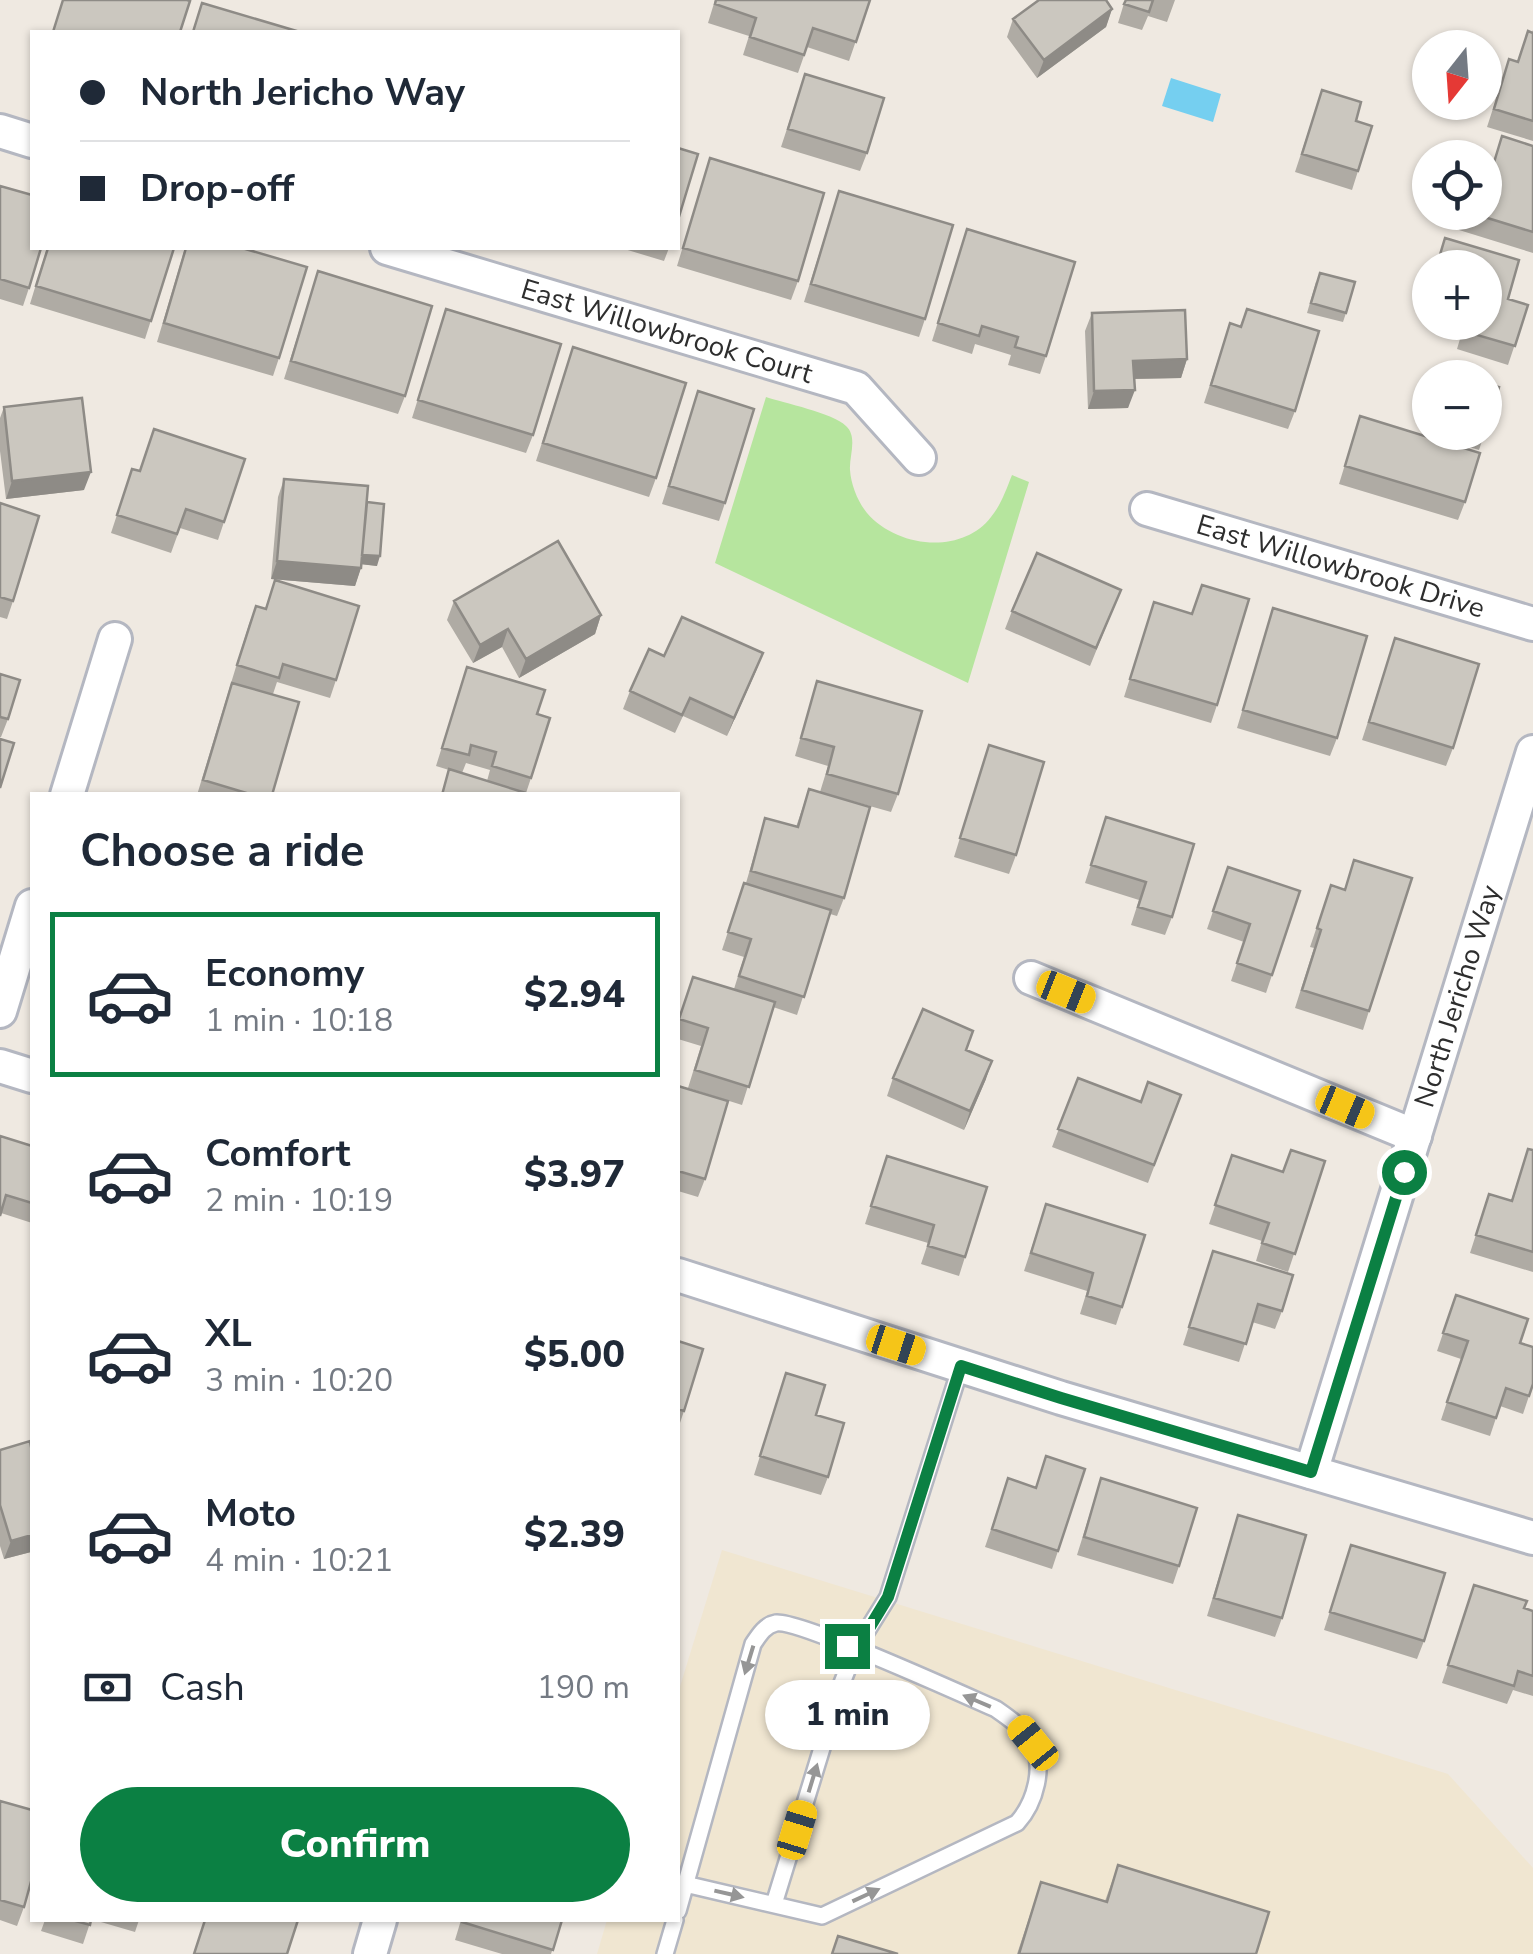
<!DOCTYPE html>
<meta charset="utf-8">
<style>
:root{--surface:#fff;--page:#f2f2f3;--text:#1f2937;--muted:#747a83;--line:#e0e1e3;--accent:#0b8043}
body{margin:0;font-family:"Nunito Sans",sans-serif;background:var(--page);color:var(--text);height:100vh;display:flex;flex-direction:column;font-size:38px;white-space:nowrap}
*{box-sizing:border-box;margin:0}
p{font-size:32px;color:var(--muted)}
.icon{flex:none;width:55px;height:55px;fill:none;stroke:currentColor;stroke-width:2;stroke-linecap:round;stroke-linejoin:round}
.map{position:relative;flex:1;overflow:hidden}
.sheet{position:absolute;left:30px;top:792px;width:650px;height:1130px;display:flex;flex-direction:column;background:var(--surface);border-radius:0px;box-shadow:0 2px 8px #0004}
.sheet>*{flex:none}
.guide{position:absolute;left:30px;top:30px;width:650px;height:220px;border-radius:0px;box-shadow:0 2px 8px #0004;display:grid;align-content:center;height:220px;padding:0 50px;background:var(--surface)}
.needle{width:65px;rotate:197deg}
.fabs{position:absolute;left:1412px;top:30px;display:grid;gap:20px}
.fabs a{display:grid;place-items:center;width:90px;height:90px;border-radius:50%;background:var(--surface);box-shadow:0 2px 8px #0004;font-size:50px}
.end{position:absolute;width:45px;height:45px;margin:-22px;border:12px solid #0b8043;background:#fff;box-shadow:0 0 0 5px #fff}
.from{border-radius:50%}
.bubble{position:absolute;height:70px;border-radius:35px;background:var(--surface);box-shadow:0 2px 8px #0004;font-size:32px;font-weight:800;line-height:70px;text-align:center}
.car{position:absolute;width:30px;height:60px;margin:-30px -15px;border-radius:12px;box-shadow:0 0 8px 2px #0007;background:linear-gradient(#f5c518 24%,#345 0 40%,#f5c518 0 76%,#345 0 86%,#f5c518 0)}
.guide b{display:flex;align-items:center;gap:35px;height:95px;font-size:38px}
.guide b+b{border-top:2px solid var(--line)}
.guide i{width:25px;height:25px;background:var(--text)}
ul{padding:0;list-style:none}
li{display:flex;align-items:center;gap:30px;height:165px;margin:0 20px 15px;padding:0 30px;border:5px solid transparent;border-radius:0px}
li div{flex:1}
li b{display:block;font-size:38px}
li em{font-style:normal;font-weight:800}
li.selected{border-color:var(--accent)}
li>.icon{width:90px;height:90px;stroke-width:1.5}
h2{padding:0 50px;font-size:45px;line-height:120px}
.pay{display:flex;align-items:center;gap:25px;height:110px;padding:0 50px;font-size:38px}
.pay p{margin-inline-start:auto}
.primary-button{display:flex;gap:20px;margin-top:auto;padding:20px 50px}
.primary-button a{flex:1;height:115px;border-radius:60px;background:var(--accent);color:#fff;font-size:40px;font-weight:800;line-height:115px;text-align:center}
.map>svg:first-child{display:block}
.education{fill:#f0e6d1}
.green{fill:#b6e59e}
.water{fill:#75cff0}
.lines{fill:none;stroke-linecap:round;stroke-linejoin:round}
.service-casing{stroke:#b4b7c1;stroke-width:20}
.minor-casing{stroke:#b4b7c1;stroke-width:38}
.service{stroke:#fff;stroke-width:15}
.minor{stroke:#fff;stroke-width:32}
.wall{fill:#afaba4;fill-rule:evenodd}
.shaded-wall{fill:#8e8b86}
.building{fill:#cbc7bf;stroke:#8e8b86;stroke-width:2.5}
.oneway{fill:#969696}
.route{stroke:#0b8043;stroke-width:12}
.labels{text-anchor:middle;dominant-baseline:central;stroke-width:8;stroke-linejoin:round;paint-order:stroke}
.street-label{font-size:28px;fill:#2e2e2e;stroke:#fff}
</style>
<div class="map">
<svg width="1533" height="1954" viewBox="0 0 1533 1954">
<rect width="100%" height="100%" fill="#efe9e1"/>
<!-- education -->
<path class="education" d="M722 1550 1448 1774 1533 1868V1954H597L607 1920H678V1693Z"/>
<!-- green -->
<path class="green" d="M766 397C784 403 833 413 846 426 858 437 849 456 850 470 851 485 858 502 867 513 897 548 962 555 991 517 1001 505 1006 490 1012 475L1029 482 968 683 715 563Z"/>
<!-- water -->
<path class="water" d="M1171 78 1221 94 1213 122 1162 106Z"/>
<g class="lines">
<defs>
<path id="service" d="M774 1904 842 1683 855 1650 888 1597 961 1366
M678 1911 753 1644C759 1635 765 1625 776 1623 797 1619 964 1695 996 1709 1009 1718 1022 1727 1031 1741 1046 1766 1035 1803 1017 1823L822 1916 685 1884
M665 1954 675 1920"/>
<g id="minor">
<path d="M0 131 32 141"/>
<path id="s1" d="M387 248 856 388 919 458"/>
<path id="s2" d="M1147 509 1533 624"/>
<path d="M67 795 115 639"/>
<path d="M1031 978 1415 1136"/>
<path d="M0 1011 32 906"/>
<path d="M0 1066 32 1076"/>
<path d="M678 1275 1061 1398 1533 1538"/>
<path id="s3" d="M1311 1472 1533 752"/>
<path d="M370 1954 380 1920"/>
</g>
</defs>
<!-- service casing -->
<use href="#service" class="service-casing"/>
<!-- minor casing -->
<use href="#minor" class="minor-casing"/>
<!-- service -->
<use href="#service" class="service"/>
<!-- minor -->
<use href="#minor" class="minor"/>
</g>
<!-- wall -->
<path class="wall" d="M715 0H870L849 61 807 47 798 73 743 55 749 36 708 23Z
M1125 0H1175L1167 22 1148 16 1142 30 1118 23Z
M1112 9 1106 27 1037 78 1007 37 1013 19Z
M1533 30V141L1487 127 1509 59 1517 62 1528 31 1532 32Z
M805 74 867 153 860 171 781 147Z
M1322 90 1356 121 1358 171 1352 190 1295 172Z
M1502 136 1533 146V253L1459 230 1464 212H1485L1491 168Z
M710 158 798 281 791 300 677 266Z
M0 186 29 288 23 306 0 299Z
M839 191 925 319 919 337 804 302Z
M967 229 1046 356 1040 374 1008 365 1011 355 975 344 972 354 932 341Z
M1445 238 1519 260 1508 299 1528 305 1508 365 1457 349 1465 322H1485V268H1435Z
M47 248H174L145 339 30 304Z
M185 248H242L279 358 273 376 157 342Z
M621 248H669L664 261Z
M318 271 405 396 398 414 284 379Z
M1316 282 1346 313 1343 322 1307 313Z
M1430 283V307L1423 305Z
M446 309 533 435 526 453 412 418Z
M1247 309 1295 411 1288 429 1204 403 1230 323 1240 326Z
M1092 313 1187 359 1181 378 1134 379 1128 408 1088 409 1085 331Z
M573 347 656 478 649 497 536 461Z
M698 391 725 503 719 521 662 504Z
M4 407 84 490 6 499 0 451V418Z
M1360 416 1465 502 1458 520 1339 484Z
M1430 432H1485L1479 450 1429 435Z
M245 459 218 540 180 528 171 553 111 533 132 469 140 471Z
M284 479 367 502 377 566 362 564 355 586 271 579 278 497Z
M0 503 13 601 7 619 0 617Z
M275 580 336 680 330 698 277 682 273 694 272 795H197L249 624 256 606 265 609Z
M1202 585 1217 705 1211 723 1124 697 1154 602 1192 614Z
M1121 590 1090 666 1005 629 1012 611Z
M454 601 601 615 595 634 519 678 502 647 473 663 447 620Z
M1273 608 1337 738 1330 756 1237 728Z
M1395 638 1453 748 1446 766 1362 740Z
M763 653 727 736 683 716 675 733 623 709 630 691 664 656Z
M467 667 537 714 531 778 526 793 529 795H441L449 770 436 766ZM466 763 490 770 487 781 462 773Z
M0 674 8 719 1 737H0Z
M817 681 898 794 891 812 820 792 828 766 795 756Z
M989 745 1016 855 1009 874 954 857Z
M809 789 844 898 837 916 830 914 797 1015 773 1007 742 1105 688 1088 701 1046 678 1039V1022L693 977 734 989 744 957 722 950 738 901 746 883 765 818 796 827Z
M1106 817 1172 917 1165 935 1131 925 1139 900 1085 883Z
M1228 867 1300 891 1266 993 1231 981 1244 942 1207 929Z
M1331 885 1369 1011 1363 1030 1295 1008 1314 948 1310 947Z
M967 1050 986 1079 964 1130 887 1096 893 1078Z
M1078 1078 1141 1102 1181 1095 1148 1183 1052 1147Z
M678 1086 705 1179 698 1197 678 1191Z
M0 1136 32 1146V1223L1 1213Z
M1528 1149 1533 1150V1272L1470 1253 1489 1194 1511 1201Z
M1232 1155 1283 1172 1325 1161 1288 1272 1256 1261 1262 1241 1209 1224Z
M887 1156 965 1257 959 1276 921 1264 928 1243 865 1224Z
M1046 1204 1122 1307 1116 1325 1080 1314 1087 1291 1024 1271Z
M1213 1251 1282 1311 1275 1329 1252 1322 1239 1362 1183 1345Z
M1456 1295 1520 1343 1533 1384 1523 1414 1500 1406 1490 1436 1441 1420 1461 1359 1437 1351Z
M678 1341 684 1411 678 1429Z
M786 1373 816 1415 828 1477 821 1495 754 1475Z
M0 1450 32 1452V1557L31 1552 4 1559 0 1546Z
M1101 1478 1179 1566 1173 1584 1077 1555Z
M1002 1497 1058 1551 1052 1569 985 1547Z
M1238 1515 1282 1618 1275 1637 1207 1616Z
M1351 1545 1424 1641 1417 1659 1324 1630Z
M1474 1585 1533 1611V1696L1513 1690 1507 1704 1442 1683Z
M0 1801 24 1907 17 1926 0 1920Z
M1118 1865 1256 1954H1017L1041 1882 1105 1901Z
M45 1920H91L83 1944 41 1931Z
M94 1920H139L135 1932Z
M461 1920H562L551 1954H502L455 1940Z"/>
<!-- shaded-wall -->
<path class="shaded-wall" d="M1112 9 1106 27 1037 78 1044 60Z
M1187 359 1181 378 1127 379 1133 361Z
M1135 390 1128 408 1088 409 1094 391Z
M91 472 84 490 6 499 12 481Z
M362 555 380 556 377 566 359 564Z
M277 561 361 568 355 586 271 579Z
M601 615 595 634 519 678 526 659Z
M508 629 502 647 473 663 480 645Z
M763 653 756 671 727 736 734 718Z
M992 1061 986 1079 964 1130 970 1111Z
M32 1535 31 1552 4 1559 11 1541Z"/>
<!-- building -->
<path class="building" d="M63 0H187L190 1 180 32H53Z
M716 0H870L856 42 813 28 804 55 750 37 756 18 715 4Z
M1039 0H1106L1112 9 1044 60 1013 19Z
M1126 0H1153L1149 12 1124 4Z
M202 3 300 32H193Z
M1528 31 1533 33V121L1494 109 1509 59 1518 62Z
M805 74 884 98 867 153 788 129Z
M1322 90 1361 102 1356 121 1372 126 1358 171 1302 154Z
M1502 136 1533 146V232L1468 212H1485V167L1492 169Z
M678 148 698 154 678 220Z
M710 158 824 193 798 281 683 248Z
M0 186 32 195V248H41L29 288 0 279Z
M839 191 953 225 925 319 811 284Z
M967 229 1075 262 1046 356 1015 347 1018 337 982 326 979 336 938 323Z
M1445 238 1519 260 1508 299 1528 305 1515 346 1463 331 1466 322H1485V268H1436Z
M48 248H174L151 321 36 286Z
M186 248H242L307 267 279 358 164 323Z
M318 271 432 306 405 396 291 361Z
M1320 273 1355 282 1346 313 1311 303Z
M446 309 561 344 533 435 418 400Z
M1247 309 1319 331 1295 411 1211 385 1230 323 1241 327Z
M1185 310 1187 359 1133 361 1135 390 1094 391 1092 313Z
M573 347 686 383 656 478 543 443Z
M1449 372 1468 378H1448Z
M1485 383 1499 387 1485 432Z
M698 391 754 409 725 503 669 486Z
M82 398 91 472 12 481 4 407Z
M1360 416 1480 453 1465 502 1345 466Z
M154 429 245 459 224 522 186 509 177 534 117 515 132 469 140 471Z
M284 479 368 486 361 568 277 561Z
M367 502 384 504 380 556 362 555Z
M0 503 39 516 13 601 0 597Z
M558 541 601 615 526 659 508 629 480 645 454 601Z
M1037 553 1121 590 1096 648 1012 611Z
M275 580 359 606 336 680 283 664 279 678 237 665 256 606 266 609Z
M1202 585 1249 599 1217 705 1130 679 1154 602 1192 614Z
M1273 608 1367 636 1337 738 1243 710Z
M682 617 763 653 734 718 690 698 682 715 630 691 649 649 664 656Z
M1395 638 1479 664 1453 748 1369 722Z
M467 667 545 690 537 714 550 718 531 778 492 766 496 752 471 745 469 755 442 748Z
M0 674 20 680 8 719 0 717Z
M817 681 922 711 898 794 827 774 834 747 801 738Z
M232 683 299 702 272 795H253L203 780Z
M0 739 14 743 0 788Z
M989 745 1044 762 1016 855 960 838Z
M449 769 529 794V795H442Z
M809 789 870 807 844 898 751 871 765 818 798 827Z
M1106 817 1194 844 1172 917 1138 907 1146 882 1091 865Z
M1354 860 1412 878 1369 1011 1302 990 1321 930 1317 928 1331 885 1345 890Z
M1228 867 1300 891 1272 975 1237 963 1250 924 1213 911Z
M744 883 831 910 804 997 739 976 751 939 728 932Z
M693 977 775 1002 749 1087 695 1070 708 1028 679 1019Z
M923 1009 973 1031 966 1050 992 1061 970 1111 893 1078Z
M1078 1078 1141 1102 1148 1082 1181 1095 1154 1165 1058 1129Z
M678 1086 728 1101 705 1179 678 1171Z
M0 1136 32 1146V1203L6 1195 0 1216Z
M1528 1149 1533 1150V1252L1476 1235 1489 1194 1512 1201Z
M1291 1150 1325 1161 1295 1254 1262 1243 1269 1223 1215 1205 1232 1155 1283 1172Z
M887 1156 987 1187 965 1257 928 1246 934 1225 871 1206Z
M1046 1204 1145 1235 1122 1307 1087 1296 1093 1273 1031 1253Z
M1213 1251 1293 1275 1282 1311 1258 1304 1246 1344 1189 1327Z
M1456 1295 1528 1319 1520 1343 1533 1347V1384L1529 1396 1506 1388 1496 1418 1447 1402 1468 1341 1443 1333Z
M678 1341 703 1349 684 1411 678 1409Z
M786 1373 825 1385 816 1415 844 1423 828 1477 760 1456Z
M30 1441 32 1452V1535L11 1541 0 1505V1450Z
M1046 1456 1085 1469 1058 1551 992 1529 1008 1478 1036 1488Z
M1101 1478 1197 1508 1179 1566 1084 1537Z
M1238 1515 1306 1535 1282 1618 1214 1598Z
M1351 1545 1445 1573 1424 1641 1330 1612Z
M1474 1585 1527 1601 1524 1608 1533 1611V1676L1518 1671 1514 1686 1448 1665Z
M0 1801 32 1810V1878L24 1907 0 1900Z
M1118 1865 1269 1912 1256 1954H1019L1041 1882 1107 1902Z
M72 1920H91L90 1925Z
M205 1920H298L287 1954H194Z
M462 1920H562L553 1950 462 1922Z
M838 1936 898 1954H832Z"/>
<!-- one-way arrows -->
<defs><path id="oneway-solid" d="M-6-.8H1V-3.2L6.5 0L1 3.2V.8H-6Z" transform="scale(2.5)"/></defs>
<g class="oneway">
<use href="#oneway-solid" transform="translate(749 1660) rotate(107)"/>
<use href="#oneway-solid" transform="translate(977 1701) rotate(-157)"/>
<use href="#oneway-solid" transform="translate(813 1778) rotate(-73)"/>
<use href="#oneway-solid" transform="translate(729 1894) rotate(13)"/>
<use href="#oneway-solid" transform="translate(866 1895) rotate(-25)"/>
</g>
<g class="lines">
<!-- route -->
<path class="route" d="M847 1646 856 1650 888 1597 961 1366 1061 1398 1311 1472 1404 1172"/>
</g>
<g class="labels">
<!-- street labels -->
<g class="street-label">
<text stroke="none"><textPath href="#s1" startOffset="292">East Willowbrook Court</textPath></text>
<text stroke="none"><textPath href="#s2" startOffset="202">East Willowbrook Drive</textPath></text>
<text stroke="none"><textPath href="#s3" startOffset="498">North Jericho Way</textPath></text>
</g>
</g>
</svg>
<div class="fabs">
<a><svg class="needle" viewBox="-14 -14 28 28"><path d="M0-13l5 13h-10z" fill="#e53935"/><path d="M0 13l5-13h-10z" fill="#747a83"/></svg></a>
<a><svg class="icon" aria-label="locate" viewBox="0 0 24 24"><circle cx="12" cy="12" r="6"/><path d="M12 2v4M12 18v4M2 12h4M18 12h4"/></svg></a>
<a>+</a>
<a>−</a>
</div>
<i class="end from" style="left:1404px;top:1172px"></i>
<i class="end" style="left:847px;top:1646px"></i>
<div class="bubble" style="left:765px;top:1680px;width:165px">1 min</div>
<i class="car" style="left:1066px;top:992px;rotate:112deg"></i>
<i class="car" style="left:1345px;top:1107px;rotate:113deg"></i>
<i class="car" style="left:896px;top:1345px;rotate:108deg"></i>
<i class="car" style="left:1033px;top:1743px;rotate:321deg"></i>
<i class="car" style="left:797px;top:1830px;rotate:17deg"></i>
<div class="guide">
<b><i class="from"></i>North Jericho Way</b>
<b><i></i>Drop-off</b>
</div>
<section class="sheet">
<h2>Choose a ride</h2>
<ul>
<li class="selected"><svg class="icon" aria-label="car" viewBox="0 0 24 24"><path d="M5 17H2v-5l4-1 3-4h7l3 4 3 1v5h-3M9 17h6M6 11h13"/><circle cx="7" cy="17" r="2"/><circle cx="17" cy="17" r="2"/></svg><div><b>Economy</b><p>1 min · 10:18</p></div><em>$2.94</em></li>
<li><svg class="icon" aria-label="car" viewBox="0 0 24 24"><path d="M5 17H2v-5l4-1 3-4h7l3 4 3 1v5h-3M9 17h6M6 11h13"/><circle cx="7" cy="17" r="2"/><circle cx="17" cy="17" r="2"/></svg><div><b>Comfort</b><p>2 min · 10:19</p></div><em>$3.97</em></li>
<li><svg class="icon" aria-label="car" viewBox="0 0 24 24"><path d="M5 17H2v-5l4-1 3-4h7l3 4 3 1v5h-3M9 17h6M6 11h13"/><circle cx="7" cy="17" r="2"/><circle cx="17" cy="17" r="2"/></svg><div><b>XL</b><p>3 min · 10:20</p></div><em>$5.00</em></li>
<li><svg class="icon" aria-label="car" viewBox="0 0 24 24"><path d="M5 17H2v-5l4-1 3-4h7l3 4 3 1v5h-3M9 17h6M6 11h13"/><circle cx="7" cy="17" r="2"/><circle cx="17" cy="17" r="2"/></svg><div><b>Moto</b><p>4 min · 10:21</p></div><em>$2.39</em></li>
</ul>
<div class="pay"><svg class="icon" aria-label="cash" viewBox="0 0 24 24"><path d="M3 7h18v10H3z"/><circle cx="12" cy="12" r="2"/></svg>Cash<p>190 m</p></div>
<div class="primary-button"><a>Confirm</a></div>
</section>
</div>
